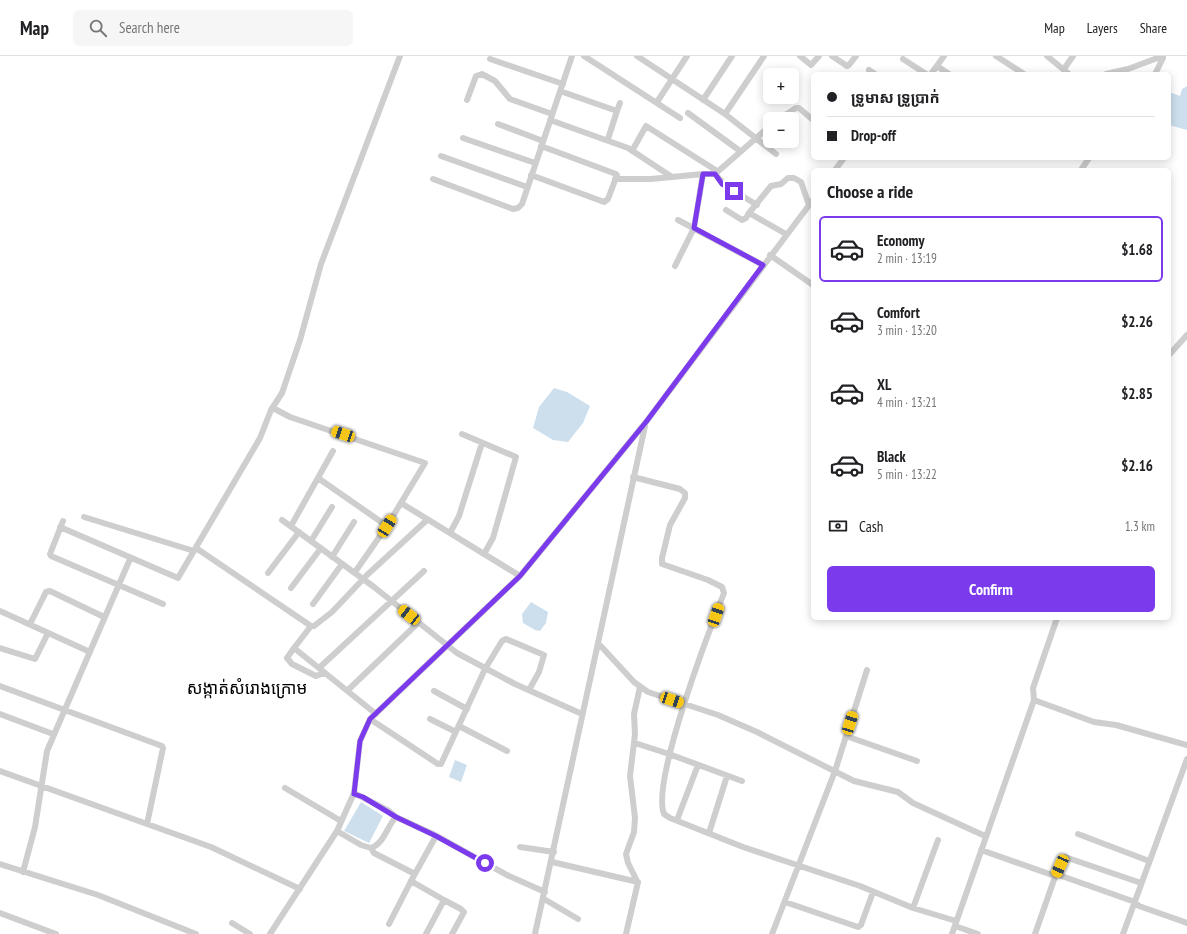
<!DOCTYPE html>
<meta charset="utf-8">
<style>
:root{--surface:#fff;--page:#f6f6f6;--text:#202124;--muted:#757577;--line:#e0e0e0;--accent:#7c3aed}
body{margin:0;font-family:"PT Sans Narrow","Noto Sans Khmer",sans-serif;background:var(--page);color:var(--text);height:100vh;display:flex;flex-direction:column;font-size:15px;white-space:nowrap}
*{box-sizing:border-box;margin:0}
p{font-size:13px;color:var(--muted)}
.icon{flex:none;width:22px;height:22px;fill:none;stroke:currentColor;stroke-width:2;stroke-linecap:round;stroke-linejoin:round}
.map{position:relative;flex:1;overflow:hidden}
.panel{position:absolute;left:811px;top:112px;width:360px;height:452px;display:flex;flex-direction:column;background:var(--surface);border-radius:6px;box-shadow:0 2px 10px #0003}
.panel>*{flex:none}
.banner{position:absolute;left:811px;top:16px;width:360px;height:88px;border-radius:6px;box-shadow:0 2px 10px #0003;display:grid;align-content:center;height:88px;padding:0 16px;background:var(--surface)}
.tools{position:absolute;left:763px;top:12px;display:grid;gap:8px}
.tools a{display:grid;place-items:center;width:36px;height:36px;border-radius:6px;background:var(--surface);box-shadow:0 2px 10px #0003;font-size:20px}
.end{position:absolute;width:18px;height:18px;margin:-9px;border:5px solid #7c3aed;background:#fff;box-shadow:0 0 0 2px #fff}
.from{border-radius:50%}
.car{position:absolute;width:12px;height:24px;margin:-12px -6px;border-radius:5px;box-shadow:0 0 3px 1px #0007;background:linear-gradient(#f5c518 24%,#345 0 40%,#f5c518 0 76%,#345 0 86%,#f5c518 0)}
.banner b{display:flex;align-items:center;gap:14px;height:38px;font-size:15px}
.banner b+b{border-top:1px solid var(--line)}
.banner i{width:10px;height:10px;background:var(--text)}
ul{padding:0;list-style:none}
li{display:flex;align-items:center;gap:12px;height:66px;margin:0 8px 6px;padding:0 8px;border:2px solid transparent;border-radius:6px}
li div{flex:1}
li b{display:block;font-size:15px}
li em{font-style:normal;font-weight:600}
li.active{border-color:var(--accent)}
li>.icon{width:36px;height:36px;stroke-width:1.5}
h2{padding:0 16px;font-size:18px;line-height:48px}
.pay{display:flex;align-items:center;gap:10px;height:44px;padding:0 16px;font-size:15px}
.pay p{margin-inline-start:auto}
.cta{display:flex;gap:8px;margin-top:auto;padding:8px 16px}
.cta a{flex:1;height:46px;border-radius:6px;background:var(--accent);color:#fff;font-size:16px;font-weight:600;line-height:46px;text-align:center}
header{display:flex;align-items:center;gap:24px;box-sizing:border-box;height:56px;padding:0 20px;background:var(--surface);border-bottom:1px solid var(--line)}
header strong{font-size:19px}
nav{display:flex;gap:22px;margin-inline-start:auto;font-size:14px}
.search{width:280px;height:36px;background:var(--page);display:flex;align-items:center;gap:10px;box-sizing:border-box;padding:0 14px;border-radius:6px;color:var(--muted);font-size:15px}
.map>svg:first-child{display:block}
.water{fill:#cddfed}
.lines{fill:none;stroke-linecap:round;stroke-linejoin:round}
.minor{stroke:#cecece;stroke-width:6}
.route{stroke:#7c3aed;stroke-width:5}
.labels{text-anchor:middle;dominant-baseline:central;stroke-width:4;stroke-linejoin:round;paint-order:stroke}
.quarter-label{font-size:17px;fill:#000;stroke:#fff}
</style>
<header>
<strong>Map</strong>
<div class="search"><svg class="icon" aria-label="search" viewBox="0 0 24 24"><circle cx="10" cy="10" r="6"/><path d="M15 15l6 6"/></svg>Search here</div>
<nav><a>Map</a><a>Layers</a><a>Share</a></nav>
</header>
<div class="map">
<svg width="1187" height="878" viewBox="0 0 1187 878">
<rect width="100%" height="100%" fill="#fff"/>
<!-- water -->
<path class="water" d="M1187 30V74L1169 69V36L1180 40 1182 33Z
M554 332 567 336 590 350 583 367 568 386 553 384 533 372 539 351Z
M531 546 548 556 546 567 540 575 535 574 523 567 522 558Z
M455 704 467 709 461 726 449 721Z
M361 746 383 760 369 787 344 775Z"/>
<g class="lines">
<!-- minor -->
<path class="minor" d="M584 0 680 62
M637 0 725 58 776 98
M800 0 811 9 819 0
M832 0 847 10 849 9 856 0
M996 0 1024 18
M1047 0 1069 18
M490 3 563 28
M903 3 926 18
M937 10 949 18
M1064 13 1073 0
M869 14 875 18
M931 18 944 0
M1106 18 1128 13 1163 0
M1155 18 1163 2
M560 35 617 55 608 83
M467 44 476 20 482 18 495 25 510 43 552 58
M703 44 732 0
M657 46 687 0
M617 55 620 47
M688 57 740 95
M725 58 764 0
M779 63 796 52H799L813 64
M550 64 628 92 672 121
M498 68 543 85
M463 82 535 107
M632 95 646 70 717 115
M441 100 527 131
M835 114 844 102
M1081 114 1089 102
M715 118 726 130 757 149
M531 119 604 146 608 143 617 119 616 118 541 90
M433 123 513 153 518 152 522 148 572 0
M615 123H651L703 118
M726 154 742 164 746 162 749 157
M678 164 763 209
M786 178 749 157 771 130 781 128 788 122H794L801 126 809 149
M770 199 813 229
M675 210 694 172 703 118H715L770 70
M1169 299 1187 279
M273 352 290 361 425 407 387 470 355 516
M462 378 516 401 493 482 484 498
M633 421 680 433 685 437V442L670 469 662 502V508L708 524 722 531 724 537C709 575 651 726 664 758L670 762 743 791 860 830 913 852 956 865
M318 422 387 470
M401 447 520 520
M84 461 194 495
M282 464 374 531 457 597 515 628 582 658
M63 465 50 498 51 500 163 548
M291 470 333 395
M60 471 178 522 260 382 271 354 282 337 300 284 321 208 400 0
M450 477 459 460 482 387
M311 485 332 451
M196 492 311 570H314L332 556 367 519 427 464
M332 501 354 466
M268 517 299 476
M291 532 321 492
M313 548 342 508
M0 555 90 596
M30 568 46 536 50 535 104 561
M311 570 294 592 376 658
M598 587 634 626 648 636 718 659 757 676 854 725 898 736 913 747 985 780
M0 592 35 603 48 577
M294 592 287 602 292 608 316 620 324 617
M319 612 424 515
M0 630 162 690 163 692 147 768
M348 634 418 567
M434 635 467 653
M1034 644 1094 666 1116 669 1187 689
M0 658 53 678
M370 663 438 708H441L485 613 502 585 506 583 544 599 539 616 529 634
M430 663 456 676
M459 670 507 695
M846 680 917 705
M635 687 669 698 742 725
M0 715 211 791 300 833
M285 732 341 765
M354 737 389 755 396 761
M677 764 698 709
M337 775 361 789 371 792C384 788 387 770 396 761L433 778 509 820 545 836
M709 777 727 720
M1078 778 1149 805
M520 791 554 796
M371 792 374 797 415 818
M981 794 1055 820
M552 806 638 826 626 878
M0 808 98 839 196 878
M23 816 35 771 47 695 130 503
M1056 818 1065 801 1141 827
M637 825 628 807 626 798 634 776 635 762 630 720 635 678 634 658 640 631
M544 843 578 863
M444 844 461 853 464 856 452 878
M785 846 858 871 861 869 873 836
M913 852 938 784
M0 857 56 878
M232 867 250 878
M389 868 411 825
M955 870 978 878
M270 878 337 775 354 737 360 685 370 663 520 520 646 366 813 144
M426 878 444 844 411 825 436 780
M535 878 645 370
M772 878 835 715 867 614
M952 878 1034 644 1033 632 1057 562
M1035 878 1056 818 1135 846 1139 850 1187 867
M1123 878 1187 703"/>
</g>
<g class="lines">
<!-- route -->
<path class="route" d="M485 807 436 780 396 761 363 741 354 738 360 685 370 663 520 520 646 366 763 209 694 172 703 118H715L722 128 734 135"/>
</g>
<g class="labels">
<!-- quarter labels -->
<g class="quarter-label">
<text x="247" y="632">សង្កាត់សំរោងក្រោម</text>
</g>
</g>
</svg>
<div class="tools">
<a>+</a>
<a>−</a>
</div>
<i class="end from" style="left:485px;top:807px"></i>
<i class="end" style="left:734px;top:135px"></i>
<i class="car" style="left:343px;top:378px;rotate:288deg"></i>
<i class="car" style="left:387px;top:470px;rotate:32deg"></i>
<i class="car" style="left:409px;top:559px;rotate:308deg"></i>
<i class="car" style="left:716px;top:559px;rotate:19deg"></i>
<i class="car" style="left:672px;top:644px;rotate:108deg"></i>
<i class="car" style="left:850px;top:667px;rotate:17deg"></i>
<i class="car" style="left:1060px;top:810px;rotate:204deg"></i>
<div class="banner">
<b><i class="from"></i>ទ្រូមាស ទ្រូប្រាក់</b>
<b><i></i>Drop-off</b>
</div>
<section class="panel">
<h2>Choose a ride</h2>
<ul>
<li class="active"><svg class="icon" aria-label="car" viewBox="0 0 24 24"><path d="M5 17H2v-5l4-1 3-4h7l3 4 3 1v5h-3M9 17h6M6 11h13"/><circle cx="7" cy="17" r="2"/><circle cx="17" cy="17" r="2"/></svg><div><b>Economy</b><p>2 min · 13:19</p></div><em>$1.68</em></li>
<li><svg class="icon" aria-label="car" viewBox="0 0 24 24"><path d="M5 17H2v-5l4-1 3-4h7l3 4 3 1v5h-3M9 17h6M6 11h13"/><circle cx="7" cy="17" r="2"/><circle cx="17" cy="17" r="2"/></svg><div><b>Comfort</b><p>3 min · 13:20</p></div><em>$2.26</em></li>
<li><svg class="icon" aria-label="car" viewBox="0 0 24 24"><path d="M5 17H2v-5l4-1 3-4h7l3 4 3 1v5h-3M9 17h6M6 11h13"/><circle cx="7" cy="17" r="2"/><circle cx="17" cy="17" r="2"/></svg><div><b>XL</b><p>4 min · 13:21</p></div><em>$2.85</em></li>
<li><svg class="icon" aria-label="car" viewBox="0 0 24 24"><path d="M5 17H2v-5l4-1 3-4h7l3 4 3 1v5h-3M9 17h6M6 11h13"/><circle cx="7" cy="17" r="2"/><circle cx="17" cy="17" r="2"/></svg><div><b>Black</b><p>5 min · 13:22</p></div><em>$2.16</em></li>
</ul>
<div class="pay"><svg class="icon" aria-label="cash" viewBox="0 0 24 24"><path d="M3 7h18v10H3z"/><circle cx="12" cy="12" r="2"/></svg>Cash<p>1.3 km</p></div>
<div class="cta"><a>Confirm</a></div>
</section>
</div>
